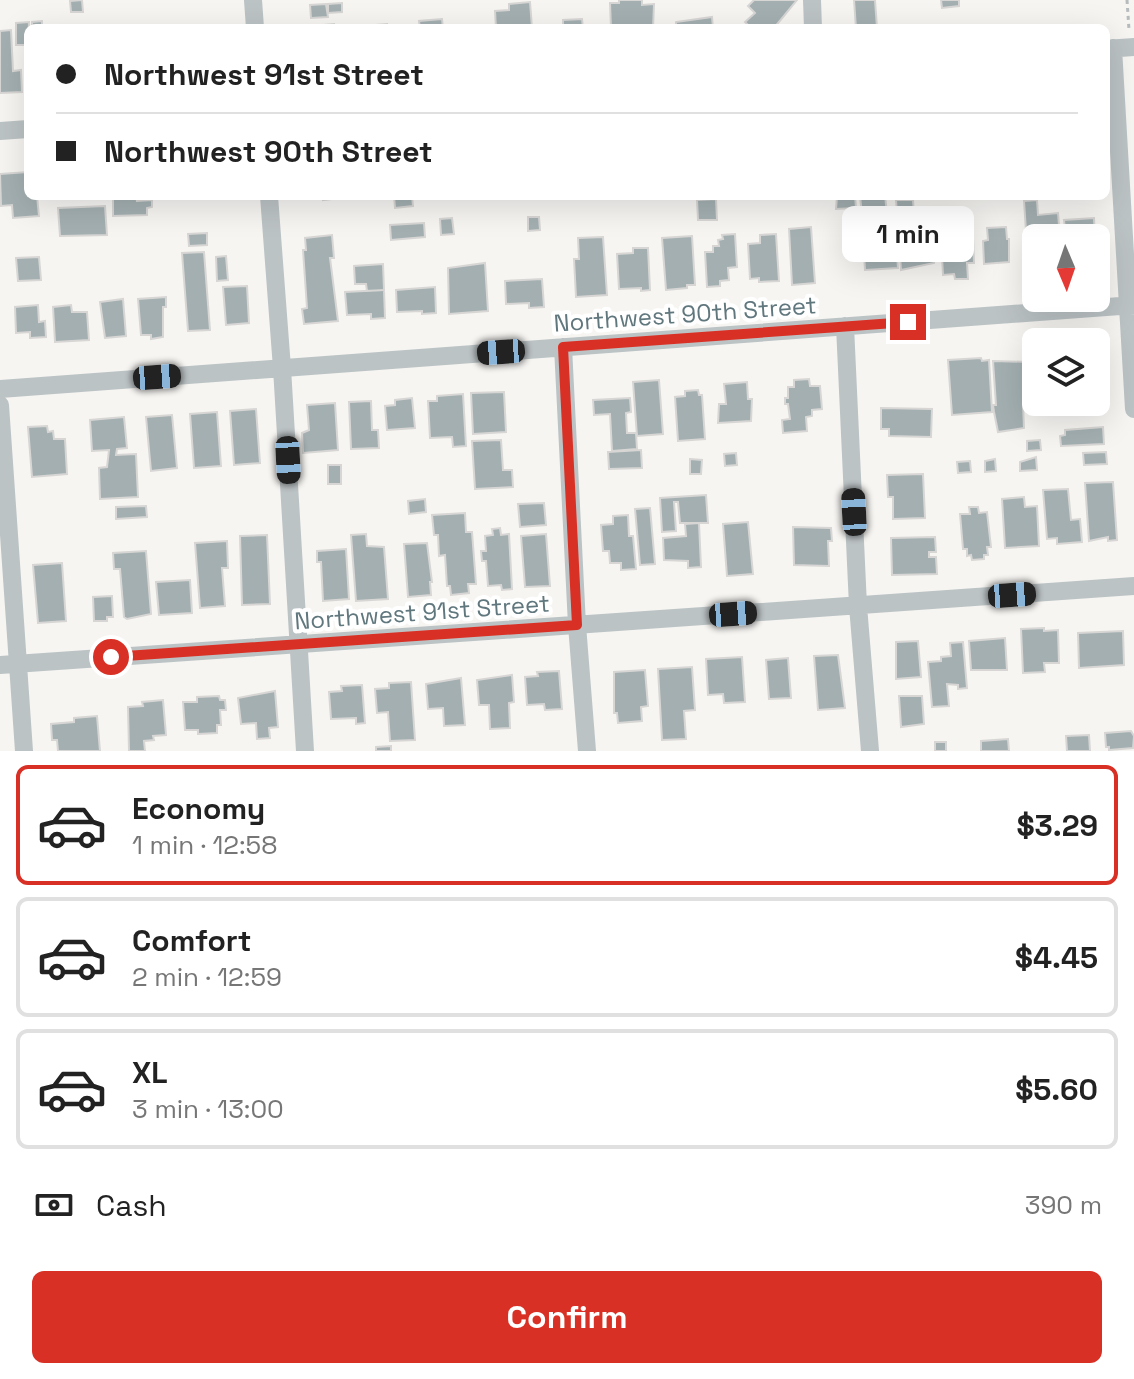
<!DOCTYPE html>
<meta charset="utf-8">
<style>
:root{--surface:#fff;--page:#f6f6f6;--text:#222;--muted:#767676;--line:#e0e0e0;--accent:#d93025}
body{margin:0;font-family:"Space Grotesk",sans-serif;background:var(--page);color:var(--text);height:100vh;display:flex;flex-direction:column;font-size:30px;white-space:nowrap}
*{box-sizing:border-box;margin:0}
p{font-size:26px;color:var(--muted)}
.icon{flex:none;width:44px;height:44px;fill:none;stroke:currentColor;stroke-width:2;stroke-linecap:round;stroke-linejoin:round}
.map{position:relative;height:751px;overflow:hidden}
.drawer{display:flex;flex-direction:column;background:var(--surface);flex:1}
.drawer>*{flex:none}
.banner{position:absolute;left:24px;top:24px;width:1086px;height:176px;border-radius:12px;box-shadow:0 8px 32px #0002;display:grid;align-content:center;height:176px;padding:0 32px;background:var(--surface)}
.needle{width:52px;rotate:178deg}
.buttons{position:absolute;left:1022px;top:224px;display:grid;gap:16px}
.buttons a{display:grid;place-items:center;width:88px;height:88px;border-radius:12px;background:var(--surface);box-shadow:0 8px 32px #0002;font-size:40px}
.end{position:absolute;width:36px;height:36px;margin:-18px;border:10px solid #d93025;background:#fff;box-shadow:0 0 0 4px #fff}
.from{border-radius:50%}
.bubble{position:absolute;height:56px;border-radius:12px;background:var(--surface);box-shadow:0 8px 32px #0002;font-size:26px;font-weight:700;line-height:56px;text-align:center}
.car{position:absolute;width:24px;height:48px;margin:-24px -12px;border-radius:10px;box-shadow:0 0 6px 2px #0007;background:linear-gradient(#222 24%,#8ab4d8 0 40%,#222 0 76%,#8ab4d8 0 86%,#222 0)}
.banner b{display:flex;align-items:center;gap:28px;height:76px;font-size:30px}
.banner b+b{border-top:2px solid var(--line)}
.banner i{width:20px;height:20px;background:var(--text)}
ul{padding:14px 0 0;list-style:none}
li{display:flex;align-items:center;gap:24px;height:120px;margin:0 16px 12px;padding:0 16px;border:4px solid var(--line);border-radius:12px}
li div{flex:1}
li b{display:block;font-size:30px}
li em{font-style:normal;font-weight:700}
li.selected{border-color:var(--accent)}
li>.icon{width:72px;height:72px;stroke-width:1.5}
.pay{display:flex;align-items:center;gap:20px;height:88px;padding:0 32px;font-size:30px}
.pay p{margin-inline-start:auto}
.button{display:flex;gap:16px;margin-top:auto;padding:16px 32px}
.button a{flex:1;height:92px;border-radius:12px;background:var(--accent);color:#fff;font-size:32px;font-weight:700;line-height:92px;text-align:center}
.map>svg:first-child{display:block}
.building{fill:#a3afb1;stroke:#d7d6d4;stroke-width:2}
.lines{fill:none;stroke-linecap:round;stroke-linejoin:round}
.path{stroke:#b6bbbd;stroke-width:3;stroke-dasharray:4 4;stroke-linecap:butt}
.minor{stroke:#bcc3c5;stroke-width:18}
.route{stroke:#d93025;stroke-width:10}
.labels{text-anchor:middle;dominant-baseline:central;stroke-width:8;stroke-linejoin:round;paint-order:stroke}
.street-label{font-size:24px;fill:#60777d;stroke:#fff}
</style>
<div class="map">
<svg width="1134" height="751" viewBox="0 0 1134 751">
<rect width="100%" height="100%" fill="#f6f5f2"/>
<!-- building -->
<path class="building" d="M82 0 83 12H71L70 1Z
M619 0H642V5L654 4 653 28H611L610 3H619Z
M754 0H797L774 28H751L745 22 755 13 748 6Z
M854 0H875L877 28H856Z
M941 0H959V6L942 8Z
M530 2 532 28H496L495 11 509 10V4Z
M342 3V12L328 13V4Z
M326 4 328 17 311 18 310 5Z
M712 17 713 28H676V22Z
M442 19 443 28H420L419 21Z
M582 19 583 28H563V20Z
M42 21V28H32V22Z
M29 22 28 45H16V23Z
M334 24V28H313V26Z
M387 24V28H364V26Z
M11 30 13 71 21 70 22 92 0 93V31Z
M28 172V196H37L39 216 13 218 12 205 1 206 0 174Z
M113 196H144V199L136 201 152 200V207L147 208V215L113 216Z
M323 196H347V197L323 200Z
M394 196H412L413 206 395 208Z
M837 196H855L856 208 836 209Z
M860 196H885L887 213 862 215Z
M716 199 717 220H698L697 200Z
M896 200H913L915 229H910V232L932 231 934 263 901 270Z
M1037 200 1038 215 1058 213 1060 238H1036V260L1028 261 1024 201Z
M105 206 107 235 60 236 58 208Z
M528 217H539L540 230 528 231Z
M452 218 454 234 441 235 440 219Z
M1094 218 1095 238H1066L1064 220Z
M424 223 425 237 391 240 390 225Z
M811 227 815 283 792 285 789 229Z
M1006 227 1007 239H1009V262L984 264 983 241 988 240 987 228Z
M895 229 898 268 865 270 863 238 882 237V230Z
M207 233V245L189 246 188 234Z
M735 234 737 267 728 268 729 280 720 281V286L707 287 705 252H713V246H719L718 240 723 239 722 235Z
M776 234 779 281 759 282V278L750 279 748 244 760 243V235Z
M332 235 334 258H330L338 321 304 324 302 309 307 308 303 250H306L305 238Z
M692 236 695 285H687V288L666 290 662 238Z
M966 236 967 240 973 239 974 263H967L968 279H955L954 274 943 275 941 238Z
M603 237 607 295 576 297 574 259H579L578 238Z
M633 248H648L650 290 641 291V288L619 289 617 254 633 253Z
M204 252 210 330 188 331 182 253Z
M226 256 228 280 217 281 216 257Z
M39 257 41 280 18 281 16 258Z
M485 263 488 311 449 314 448 268Z
M383 264 384 290 367 291 366 284H355L354 266Z
M542 279 544 307 529 308V303L506 304 505 281Z
M247 286 249 323 226 325 223 287Z
M435 287 436 313 422 314V311L397 312 396 290Z
M384 290 385 318 371 319V314L347 315 345 292Z
M166 297V307H163V337L151 339V335H141L138 299Z
M123 299 126 336 105 338 100 302Z
M38 305 39 322 45 321 46 337 30 338V332L16 333 15 307Z
M71 305 72 312H87L89 340 55 342 53 307Z
M1104 355 1107 402 1067 404V402H1096V356Z
M981 358 982 361 989 360 992 412 952 415 948 360Z
M1036 358V402L1050 403 1023 404 1024 428 998 432 994 412 993 405H996L993 361 1031 362V359Z
M809 379 810 386H820L822 409 812 410V416L806 417 807 431 783 433 782 420 790 419 788 404H785V398H788V387H794V380Z
M659 380 663 434 637 436 633 382Z
M747 382 748 399H752L751 421 718 423 719 404H726L724 384Z
M698 390 699 395H702L705 439 678 441 675 397 685 396V391Z
M504 392 506 432 473 434 471 393Z
M463 394 466 446 453 447 452 437 430 438 428 401H437V396Z
M412 398 415 428 387 430 385 406 395 405V400Z
M630 398 631 412 626 413 627 433H636L637 449 612 451 610 414 594 415 593 400Z
M371 401 372 430H378L379 448 351 449 349 402Z
M335 403 338 450 303 453 302 433 309 430 307 405Z
M881 408 932 409 931 437 889 436V429H881Z
M256 409 260 463 234 465 230 411Z
M217 412 221 466 194 468 190 414Z
M172 415 177 468 151 471 146 417Z
M124 417 127 448 117 449 116 455 136 454 138 497 100 499 99 468 107 467 109 450 92 451 90 420Z
M47 426 48 432 53 431 54 439H65L67 474 32 477 28 427Z
M1103 427 1104 444 1061 446 1060 436 1065 435V430Z
M501 440 503 470H512L513 487 475 489 472 441Z
M1040 440 1041 450 1027 451V441Z
M641 450 642 468 609 469 608 452Z
M1106 452 1107 464 1084 465 1083 453Z
M736 453 737 465 725 466 724 454Z
M1036 457 1037 470 1020 471V462Z
M690 459 702 460 701 474H690Z
M995 459 996 471 985 472V461Z
M970 461 971 472 958 473 957 462Z
M328 465H341V484H328Z
M923 474 925 518 893 519V497H888L887 475Z
M1113 482 1117 540 1108 541V537L1089 541 1085 483Z
M1068 489 1071 520 1080 519 1082 542 1057 544V538L1047 539 1043 490Z
M706 495 708 523H680L678 502H674L676 531 662 532 660 498Z
M1024 497 1025 507 1037 506 1039 546 1005 548 1002 499Z
M425 499 426 512 409 514 408 501Z
M544 503 546 525 520 527 518 504Z
M146 506 147 517 116 519V507Z
M969 507H978L979 513 987 512 991 547H987L988 555H984V559L972 560 971 555 967 556V549H963L960 514H970Z
M650 508 655 564 640 565 635 509Z
M465 513 466 532H472L476 584H468L469 593 451 595 450 586H447L445 555 439 556 438 535H434L432 515Z
M628 515 629 536H633L636 569 621 570V563H610L609 551H603L601 525 613 524V516Z
M748 522 753 574 727 576 723 524Z
M699 523 701 567 688 568V561L664 560 663 538 686 536 685 524Z
M793 527 831 528 832 541H828L829 566 794 565Z
M500 528 501 535 509 534 512 589 502 590 501 585 488 586 486 561H482L481 551H486L485 536 493 535 492 529Z
M366 534 367 546 384 547 388 599 356 601 351 535Z
M546 534 550 586 525 587 521 536Z
M267 535 270 604 242 605 240 536Z
M935 537 936 552H929V557H936L937 574 892 575 891 538Z
M227 541 228 568H222L225 606 200 608 195 543Z
M427 543 432 582H430L431 595 408 597 404 544Z
M346 549 349 599 323 601 321 562H317V551Z
M146 551 151 614 127 619 124 617 120 569H114L113 553Z
M62 563 66 621 38 623 33 565Z
M190 580 192 613 159 615 156 582Z
M112 596 113 617H107V621H94L93 597Z
M1044 628V631L1058 630 1059 663H1044L1045 672 1023 673 1021 629Z
M1123 631 1124 665 1079 668 1078 633Z
M1005 638 1007 670H971L969 641Z
M918 641 921 677 896 679V642Z
M963 642 967 688 958 689V685L947 684 949 706 932 707 928 662 941 661V657L951 656 950 643Z
M838 655 845 708 818 710 814 656Z
M742 657 745 702 724 703 723 694 708 695 706 659Z
M788 658 791 698 769 699 766 660Z
M692 667 695 710 684 711 686 739 662 740 658 669Z
M645 670 648 706 641 707 642 721 618 723 617 713H614V672Z
M559 671 562 709 545 710 544 704 527 705 525 677 538 676 537 672Z
M512 675 514 702 509 703 510 728 490 729 489 705H479L477 680Z
M461 678 465 725 444 726 443 708 428 709 426 684Z
M411 682 415 740 390 741 388 712 377 713 375 689 389 688V683Z
M362 685 365 723 356 724V718L331 719 329 692 342 691 341 686Z
M275 691 278 727 269 728 270 738 257 739 256 723 241 724 238 698Z
M219 696 220 700H225L226 710H220L221 725H217V733L198 734V730H185L183 702H197V697Z
M899 696H922L924 724 901 727Z
M163 700 166 735 153 736 154 740 144 741 145 751H129L128 707 143 706 142 702Z
M97 716 100 751H58L57 740H52L51 724 74 722V718Z
M1131 731 1134 736 1133 748 1109 750V747H1106L1105 733Z
M1089 735 1090 751H1067L1066 736Z
M1008 739 1009 751H981V741Z
M935 742H946V751H935Z
M391 746V751H376V747Z"/>
<g class="lines">
<!-- path -->
<path class="path" d="M1127 0 1129 30"/>
<!-- minor -->
<path class="minor" d="M253 0 255 28
M812 0 813 28
M1113 48 1134 409
M1106 49 1134 47
M0 131 28 129
M269 196 282 368 305 751
M845 326 858 606 870 751
M563 347 577 625 587 751
M0 389 1134 305
M0 405 24 751
M0 665 1134 586"/>
</g>
<g class="lines">
<!-- route -->
<path class="route" d="M111 657 577 625 563 347 908 322"/>
</g>
<g class="labels">
<!-- street labels -->
<g class="street-label">
<text transform="translate(685 314) rotate(-4)">Northwest 90th Street</text>
<text transform="translate(422 612) rotate(-4)">Northwest 91st Street</text>
</g>
</g>
</svg>
<div class="buttons">
<a><svg class="needle" viewBox="-14 -14 28 28"><path d="M0-13l5 13h-10z" fill="#e53935"/><path d="M0 13l5-13h-10z" fill="#767676"/></svg></a>
<a><svg class="icon" aria-label="layers" viewBox="0 0 24 24"><path d="M12 4l9 5-9 5-9-5zM3 14l9 5 9-5"/></svg></a>
</div>
<i class="end from" style="left:111px;top:657px"></i>
<i class="end" style="left:908px;top:322px"></i>
<div class="bubble" style="left:842px;top:206px;width:132px">1 min</div>
<i class="car" style="left:501px;top:352px;rotate:266deg"></i>
<i class="car" style="left:157px;top:377px;rotate:86deg"></i>
<i class="car" style="left:288px;top:460px;rotate:177deg"></i>
<i class="car" style="left:854px;top:512px;rotate:357deg"></i>
<i class="car" style="left:1012px;top:595px;rotate:86deg"></i>
<i class="car" style="left:733px;top:614px;rotate:86deg"></i>
<div class="banner">
<b><i class="from"></i>Northwest 91st Street</b>
<b><i></i>Northwest 90th Street</b>
</div>
</div>
<section class="drawer">
<ul>
<li class="selected"><svg class="icon" aria-label="car" viewBox="0 0 24 24"><path d="M5 17H2v-5l4-1 3-4h7l3 4 3 1v5h-3M9 17h6M6 11h13"/><circle cx="7" cy="17" r="2"/><circle cx="17" cy="17" r="2"/></svg><div><b>Economy</b><p>1 min · 12:58</p></div><em>$3.29</em></li>
<li><svg class="icon" aria-label="car" viewBox="0 0 24 24"><path d="M5 17H2v-5l4-1 3-4h7l3 4 3 1v5h-3M9 17h6M6 11h13"/><circle cx="7" cy="17" r="2"/><circle cx="17" cy="17" r="2"/></svg><div><b>Comfort</b><p>2 min · 12:59</p></div><em>$4.45</em></li>
<li><svg class="icon" aria-label="car" viewBox="0 0 24 24"><path d="M5 17H2v-5l4-1 3-4h7l3 4 3 1v5h-3M9 17h6M6 11h13"/><circle cx="7" cy="17" r="2"/><circle cx="17" cy="17" r="2"/></svg><div><b>XL</b><p>3 min · 13:00</p></div><em>$5.60</em></li>
</ul>
<div class="pay"><svg class="icon" aria-label="cash" viewBox="0 0 24 24"><path d="M3 7h18v10H3z"/><circle cx="12" cy="12" r="2"/></svg>Cash<p>390 m</p></div>
<div class="button"><a>Confirm</a></div>
</section>
